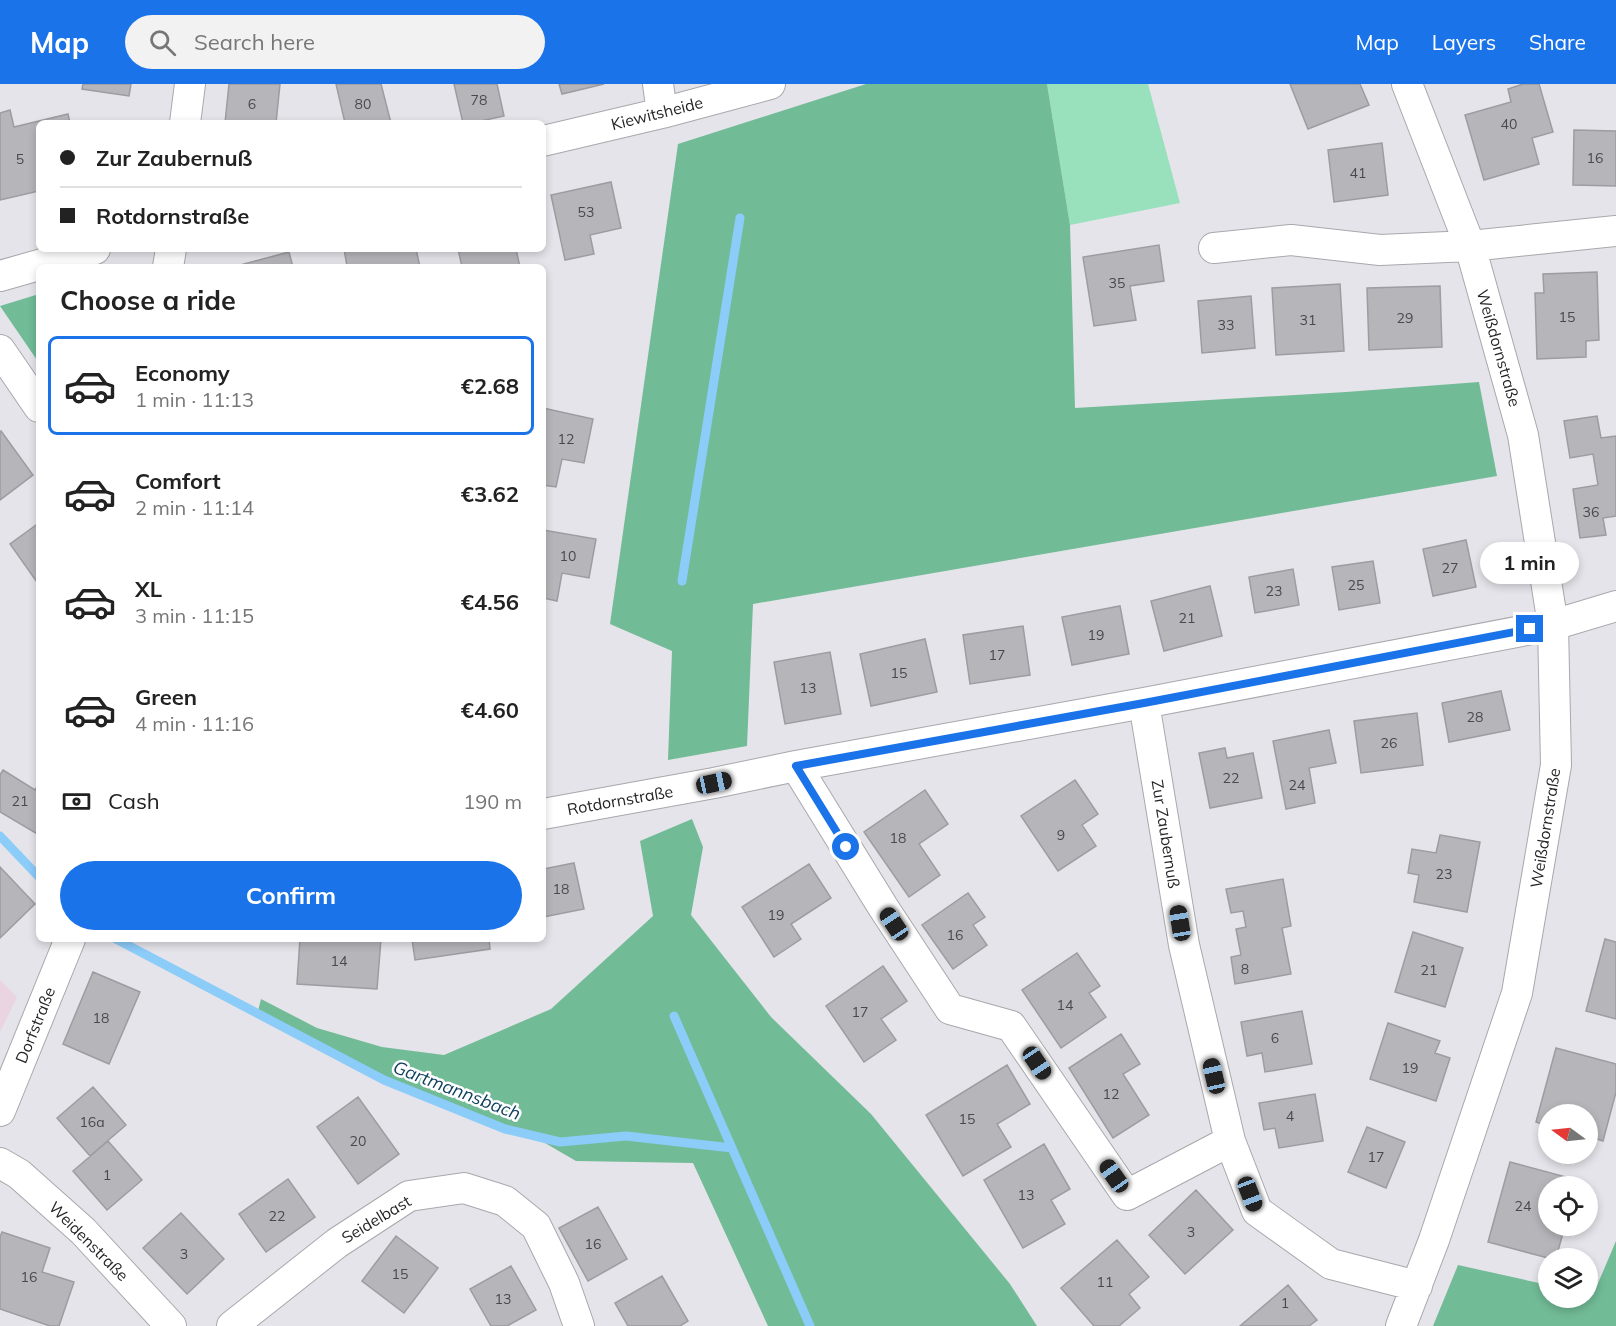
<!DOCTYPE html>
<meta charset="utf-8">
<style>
:root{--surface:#fff;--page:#f2f2f2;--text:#222;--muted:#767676;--line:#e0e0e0;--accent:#1a73e8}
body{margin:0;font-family:Mulish,sans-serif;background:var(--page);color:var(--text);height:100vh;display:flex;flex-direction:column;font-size:22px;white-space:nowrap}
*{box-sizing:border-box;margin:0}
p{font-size:20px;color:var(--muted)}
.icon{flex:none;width:33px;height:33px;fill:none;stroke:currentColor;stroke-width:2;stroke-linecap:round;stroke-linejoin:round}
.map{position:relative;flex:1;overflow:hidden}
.sheet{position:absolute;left:36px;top:180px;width:510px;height:678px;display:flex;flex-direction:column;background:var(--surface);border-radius:9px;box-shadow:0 3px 9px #0003}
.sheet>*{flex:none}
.hud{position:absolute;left:36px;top:36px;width:510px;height:132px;border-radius:9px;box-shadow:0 3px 9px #0003;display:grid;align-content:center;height:132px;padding:0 24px;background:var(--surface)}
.needle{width:39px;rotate:285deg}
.tools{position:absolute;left:1538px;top:1020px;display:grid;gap:12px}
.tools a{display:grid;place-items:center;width:60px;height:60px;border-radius:50%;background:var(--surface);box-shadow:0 3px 9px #0003;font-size:30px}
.end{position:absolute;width:27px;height:27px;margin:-14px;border:8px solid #1a73e8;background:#fff;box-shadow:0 0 0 3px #fff}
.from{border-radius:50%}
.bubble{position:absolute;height:42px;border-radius:21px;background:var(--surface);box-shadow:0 3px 9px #0003;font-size:20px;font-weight:700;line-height:42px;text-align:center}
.car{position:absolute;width:18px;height:36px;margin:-18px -9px;border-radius:8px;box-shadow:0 0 4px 2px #0007;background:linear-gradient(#222 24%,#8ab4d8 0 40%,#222 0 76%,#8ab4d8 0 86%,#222 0)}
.hud b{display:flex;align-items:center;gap:21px;height:57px;font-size:22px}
.hud b+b{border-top:2px solid var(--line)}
.hud i{width:15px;height:15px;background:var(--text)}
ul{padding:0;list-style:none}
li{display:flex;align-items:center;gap:18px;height:99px;margin:0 12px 9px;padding:0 12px;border:3px solid transparent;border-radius:9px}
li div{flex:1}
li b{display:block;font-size:22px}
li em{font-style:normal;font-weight:700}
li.selected{border-color:var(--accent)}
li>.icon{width:54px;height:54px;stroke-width:1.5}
h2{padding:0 24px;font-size:27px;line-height:72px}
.pay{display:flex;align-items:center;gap:15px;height:66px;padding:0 24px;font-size:22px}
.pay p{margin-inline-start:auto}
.button{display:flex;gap:12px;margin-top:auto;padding:12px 24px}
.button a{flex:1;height:69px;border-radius:36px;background:var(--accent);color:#fff;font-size:24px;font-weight:700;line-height:69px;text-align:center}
header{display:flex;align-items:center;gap:36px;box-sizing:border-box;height:84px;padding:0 30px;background:var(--accent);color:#fff}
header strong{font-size:28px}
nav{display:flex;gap:33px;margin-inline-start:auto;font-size:21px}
.search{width:420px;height:54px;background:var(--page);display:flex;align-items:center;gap:15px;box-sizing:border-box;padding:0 21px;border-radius:33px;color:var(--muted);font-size:22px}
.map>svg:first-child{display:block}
.commercial{fill:#ead4e1}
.green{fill:#99e1bc}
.forest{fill:#72bb97}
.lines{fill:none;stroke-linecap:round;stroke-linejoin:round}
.stream{stroke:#8cccf9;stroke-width:9}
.building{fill:#b6b5ba;stroke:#9d9ca1;stroke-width:1.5}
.minor-casing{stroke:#a8a8ad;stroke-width:32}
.minor{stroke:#fff;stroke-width:30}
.route{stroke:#1a73e8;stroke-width:8}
.labels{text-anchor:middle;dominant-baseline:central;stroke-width:5;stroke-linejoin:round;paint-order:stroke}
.number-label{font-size:14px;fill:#49494c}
.street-label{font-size:16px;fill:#252527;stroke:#fff}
.water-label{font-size:18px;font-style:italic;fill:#0f415f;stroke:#fff}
</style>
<header>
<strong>Map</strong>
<div class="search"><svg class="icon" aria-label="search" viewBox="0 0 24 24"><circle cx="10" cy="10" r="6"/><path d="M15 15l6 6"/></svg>Search here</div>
<nav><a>Map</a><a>Layers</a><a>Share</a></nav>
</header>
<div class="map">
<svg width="1616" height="1242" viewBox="0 0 1616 1242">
<rect width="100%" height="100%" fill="#e5e4ea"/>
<!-- commercial -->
<path class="commercial" d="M0 896 17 913 0 948Z"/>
<!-- green -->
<path class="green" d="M1047 0H1148L1180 119 1070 141Z"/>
<!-- forest -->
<path class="forest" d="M866 0H1047L1070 141 1075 324 1346 308 1479 298 1497 392 753 520 747 662 668 676 672 567 610 540 678 60Z
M39 210V279L0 222Z
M692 735 703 763 691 831 771 933 871 1030 1010 1200 1037 1242H768L693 1079 576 1077 545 1059 384 994 257 931 261 915 317 944 382 963 444 971 551 925 653 832 640 757Z
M1616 1157V1242H1433L1458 1181 1548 1201V1214H1587V1210L1593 1211Z"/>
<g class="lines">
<!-- stream -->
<path class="stream" d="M682 497 740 134
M0 752 39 793
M116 855 384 996 505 1045 560 1058 626 1052 732 1064
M674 932 810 1242"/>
</g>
<!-- building -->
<path class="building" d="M83 0H131L129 12 82 5Z
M229 0H280L276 39H225Z
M336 0H381L391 39H345Z
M454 0H497L504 32 472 39H463Z
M559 0H604L562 10Z
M1290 0H1360L1369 21 1308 45Z
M1523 0H1539L1553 48 1532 54 1539 80 1484 96 1465 31 1511 18 1508 5Z
M10 26 14 43 68 30 70 39H39V107L0 116V29Z
M1574 46 1616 47V102L1573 101Z
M1382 59 1388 111 1334 118 1328 66Z
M611 98 621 144 590 151 594 170 565 176 551 111Z
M1159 161 1164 197 1130 202 1136 236 1094 242 1083 173Z
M344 165H416L420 183H342L347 182Z
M458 165H516L520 183H462Z
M289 168 293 183H233Z
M1597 188 1599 256 1586 257V273L1537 275 1535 209H1544L1543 190Z
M1340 200 1344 267 1276 271 1272 204Z
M1440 202 1442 263 1369 266 1367 204Z
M1251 212 1255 264 1202 269 1198 217Z
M543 324 593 335 584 379 562 375 556 403 543 401Z
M1597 332 1601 354 1616 352V432L1603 434 1606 451 1580 454 1573 405 1598 401 1593 370 1570 374 1564 337Z
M1 347 33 391 0 416V348Z
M39 439V501L10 460Z
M543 446 596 455 589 494 562 489 557 517 543 514Z
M1466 456 1476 503 1433 512 1423 465Z
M1373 477 1380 519 1339 526 1332 483Z
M1293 485 1299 521 1255 529 1249 493Z
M1210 502 1222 552 1164 567 1151 517Z
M1120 522 1129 570 1072 581 1062 533Z
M1023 542 1030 591 970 600 963 551Z
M925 555 937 608 871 622 860 570Z
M830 568 841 630 785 640 774 578Z
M1501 607 1510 646 1449 658 1442 619Z
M1417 629 1423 681 1361 689 1354 637Z
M1329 646 1336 679 1309 684 1315 719 1286 725 1273 657Z
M1225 664 1227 674 1253 669 1262 714 1210 724 1199 669Z
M3 686 35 706 39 699V751L0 728V691Z
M1075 696 1098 730 1082 741 1096 762 1058 787 1021 732Z
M925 706 948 740 919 760 940 791 909 813 864 748Z
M1440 751 1480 758 1467 828 1414 818 1419 791 1408 789 1412 765 1436 769Z
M574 779 584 825 543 833V785Z
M809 780 831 814 791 840 801 855 774 873 742 823Z
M0 783 35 820 0 854Z
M1283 795 1291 842 1282 844 1291 890 1235 900 1231 873 1241 871 1236 845 1246 843 1243 827 1231 829 1226 805Z
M968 809 985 833 973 841 987 861 953 885 922 841Z
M1413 848 1463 864 1445 923 1395 908Z
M300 855H381L377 905 297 900Z
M412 855H489L490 865 415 876Z
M1605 855 1616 858V935L1586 927Z
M1077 869 1100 902 1089 909 1106 933 1061 964 1022 906Z
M883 882 907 917 881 935 896 956 864 978 826 922Z
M93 888 140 908 109 980 63 960Z
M1302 927 1312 980 1265 988 1262 969 1247 972 1241 938Z
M1388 939 1440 957 1435 969 1450 974 1436 1017 1370 995Z
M1121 950 1140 980 1123 990 1149 1031 1113 1054 1069 984Z
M1556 964 1616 980V1008L1603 1057 1587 1052V1030H1548V1042L1536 1038Z
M1007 981 1030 1020 997 1040 1011 1063 963 1092 926 1031Z
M93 1003 126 1041 90 1072 57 1034Z
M1315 1010 1323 1057 1279 1064 1275 1044 1264 1046 1259 1019Z
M358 1013 399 1070 358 1100 317 1043Z
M1367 1043 1405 1058 1386 1104 1348 1088Z
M108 1057 142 1096 107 1126 73 1087Z
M1044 1060 1070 1105 1051 1116 1065 1140 1023 1164 984 1096Z
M1510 1078 1577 1096 1576 1102H1548V1142H1565L1556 1174H1548L1488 1158Z
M288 1095 315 1133 266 1168 239 1130Z
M1196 1106 1233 1146 1185 1190 1149 1151Z
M598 1123 627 1175 588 1197 559 1144Z
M181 1129 224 1175 187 1210 143 1164Z
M2 1148 50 1164 42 1188 74 1198 59 1242H50L0 1225V1153Z
M396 1152 438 1184 404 1229 362 1197Z
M1117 1156 1149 1193 1129 1210 1140 1224 1119 1242H1094L1061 1204Z
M511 1182 536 1226 507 1242H491L470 1205Z
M662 1192 688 1237 680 1242H628L615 1219Z
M1288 1201 1317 1236 1309 1242H1240Z"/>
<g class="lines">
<defs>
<path id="minor" d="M658 0 662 29
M185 39 190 0
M543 57 662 29 770 0
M1214 164 1291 156 1380 166 1470 162 1616 147
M168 183 171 165
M0 192 95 165
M0 266 39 323
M1144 619 1184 861 1230 1057 1257 1127 1331 1180 1417 1202
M796 682 883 823 950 925 1011 942 1127 1111 1230 1057
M543 730 714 699 796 682 1144 619 1553 541 1616 522
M0 1027 70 855
M0 1079 19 1090 83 1147 171 1242
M232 1242 337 1159 409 1112 464 1104 505 1117 536 1142 564 1199 579 1242
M1401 1242 1434 1156 1517 909 1556 681 1553 541 1523 351 1470 162 1407 0"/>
</defs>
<!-- minor casing -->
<use href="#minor" class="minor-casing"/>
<!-- minor -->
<use href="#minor" class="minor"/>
</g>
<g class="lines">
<!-- route -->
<path class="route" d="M846 763 796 682 1144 619 1530 545"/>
</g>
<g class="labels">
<!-- number labels -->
<g class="number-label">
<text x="479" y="16">78</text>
<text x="252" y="20">6</text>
<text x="363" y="20">80</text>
<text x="1509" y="40">40</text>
<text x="1595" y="74">16</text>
<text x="20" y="75">5</text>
<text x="1358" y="89">41</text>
<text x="586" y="128">53</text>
<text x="1117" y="199">35</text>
<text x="1567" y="233">15</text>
<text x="1405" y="234">29</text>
<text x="1308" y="236">31</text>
<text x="1226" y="241">33</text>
<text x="566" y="355">12</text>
<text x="1591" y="428">36</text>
<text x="568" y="472">10</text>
<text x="1450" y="484">27</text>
<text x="1356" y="501">25</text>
<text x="1274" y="507">23</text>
<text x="1187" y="534">21</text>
<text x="1096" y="551">19</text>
<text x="997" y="571">17</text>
<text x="899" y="589">15</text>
<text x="808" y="604">13</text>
<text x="1475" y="633">28</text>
<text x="1389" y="659">26</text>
<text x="1231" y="694">22</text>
<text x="1297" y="701">24</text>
<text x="20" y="717">21</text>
<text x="1061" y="751">9</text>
<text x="898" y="754">18</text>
<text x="1444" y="790">23</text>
<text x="561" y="805">18</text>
<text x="776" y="831">19</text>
<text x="955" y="851">16</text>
<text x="339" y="877">14</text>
<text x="1245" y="885">8</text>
<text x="1429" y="886">21</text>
<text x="1065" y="921">14</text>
<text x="860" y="928">17</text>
<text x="101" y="934">18</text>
<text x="1275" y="954">6</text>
<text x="1410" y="984">19</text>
<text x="1111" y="1010">12</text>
<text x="1290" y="1032">4</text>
<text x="967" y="1035">15</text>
<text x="92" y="1038">16a</text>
<text x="358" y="1057">20</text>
<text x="1376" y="1073">17</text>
<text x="107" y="1091">1</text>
<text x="1026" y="1111">13</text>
<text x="1523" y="1122">24</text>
<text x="277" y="1132">22</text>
<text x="1191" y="1148">3</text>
<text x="593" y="1160">16</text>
<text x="184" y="1170">3</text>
<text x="400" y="1190">15</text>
<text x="29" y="1193">16</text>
<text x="1105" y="1198">11</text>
<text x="503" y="1215">13</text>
<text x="1285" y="1219">1</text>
</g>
<!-- street labels -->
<g class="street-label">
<text transform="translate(657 29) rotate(-14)">Kiewitsheide</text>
<text transform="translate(1499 264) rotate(74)">Weißdornstraße</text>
<text transform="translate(620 716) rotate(-10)">Rotdornstraße</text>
<text transform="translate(1545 744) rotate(-81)">Weißdornstraße</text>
<text transform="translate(1166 750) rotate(81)">Zur Zaubernuß</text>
<text transform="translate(35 941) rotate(-68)">Dorfstraße</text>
<text transform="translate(376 1135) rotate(-31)">Seidelbast</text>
<text transform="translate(89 1157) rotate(45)">Weidenstraße</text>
</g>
<!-- water labels -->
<g class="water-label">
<text transform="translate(457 1006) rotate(21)">Gartmannsbach</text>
</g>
</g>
</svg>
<div class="tools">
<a><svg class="needle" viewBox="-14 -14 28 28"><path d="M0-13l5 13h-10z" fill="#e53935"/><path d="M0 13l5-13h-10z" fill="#767676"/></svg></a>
<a><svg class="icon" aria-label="locate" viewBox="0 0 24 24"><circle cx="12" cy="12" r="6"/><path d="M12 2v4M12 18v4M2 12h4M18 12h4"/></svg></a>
<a><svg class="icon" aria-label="layers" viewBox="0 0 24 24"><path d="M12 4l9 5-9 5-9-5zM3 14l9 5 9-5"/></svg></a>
</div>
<i class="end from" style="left:846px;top:763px"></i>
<i class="end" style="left:1530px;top:545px"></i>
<div class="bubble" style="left:1480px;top:458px;width:99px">1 min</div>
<i class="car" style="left:714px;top:699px;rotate:78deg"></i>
<i class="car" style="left:1180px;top:839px;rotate:351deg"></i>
<i class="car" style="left:894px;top:840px;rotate:326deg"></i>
<i class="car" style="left:1037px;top:979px;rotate:146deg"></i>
<i class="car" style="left:1214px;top:992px;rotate:347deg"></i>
<i class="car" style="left:1114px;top:1092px;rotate:325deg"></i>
<i class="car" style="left:1250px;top:1110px;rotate:159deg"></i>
<div class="hud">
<b><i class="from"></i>Zur Zaubernuß</b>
<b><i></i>Rotdornstraße</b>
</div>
<section class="sheet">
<h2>Choose a ride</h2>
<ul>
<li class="selected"><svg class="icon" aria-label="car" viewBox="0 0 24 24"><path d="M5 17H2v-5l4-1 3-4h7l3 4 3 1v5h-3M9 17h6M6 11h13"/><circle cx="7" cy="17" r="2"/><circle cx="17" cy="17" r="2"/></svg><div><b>Economy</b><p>1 min · 11:13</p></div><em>€2.68</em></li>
<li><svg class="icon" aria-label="car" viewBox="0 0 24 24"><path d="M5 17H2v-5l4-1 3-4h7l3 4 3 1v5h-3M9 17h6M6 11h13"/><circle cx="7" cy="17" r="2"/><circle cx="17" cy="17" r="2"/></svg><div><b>Comfort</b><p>2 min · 11:14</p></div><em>€3.62</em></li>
<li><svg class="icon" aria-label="car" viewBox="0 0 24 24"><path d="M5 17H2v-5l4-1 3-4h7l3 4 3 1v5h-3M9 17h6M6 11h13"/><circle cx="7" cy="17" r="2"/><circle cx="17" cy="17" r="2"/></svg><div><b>XL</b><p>3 min · 11:15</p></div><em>€4.56</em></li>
<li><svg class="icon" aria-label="car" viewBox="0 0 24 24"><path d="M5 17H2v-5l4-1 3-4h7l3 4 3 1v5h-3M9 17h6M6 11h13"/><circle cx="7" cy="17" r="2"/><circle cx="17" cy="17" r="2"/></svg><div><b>Green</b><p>4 min · 11:16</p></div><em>€4.60</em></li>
</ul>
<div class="pay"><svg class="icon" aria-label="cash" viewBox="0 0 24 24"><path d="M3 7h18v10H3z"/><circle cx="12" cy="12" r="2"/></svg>Cash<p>190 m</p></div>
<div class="button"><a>Confirm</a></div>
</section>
</div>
